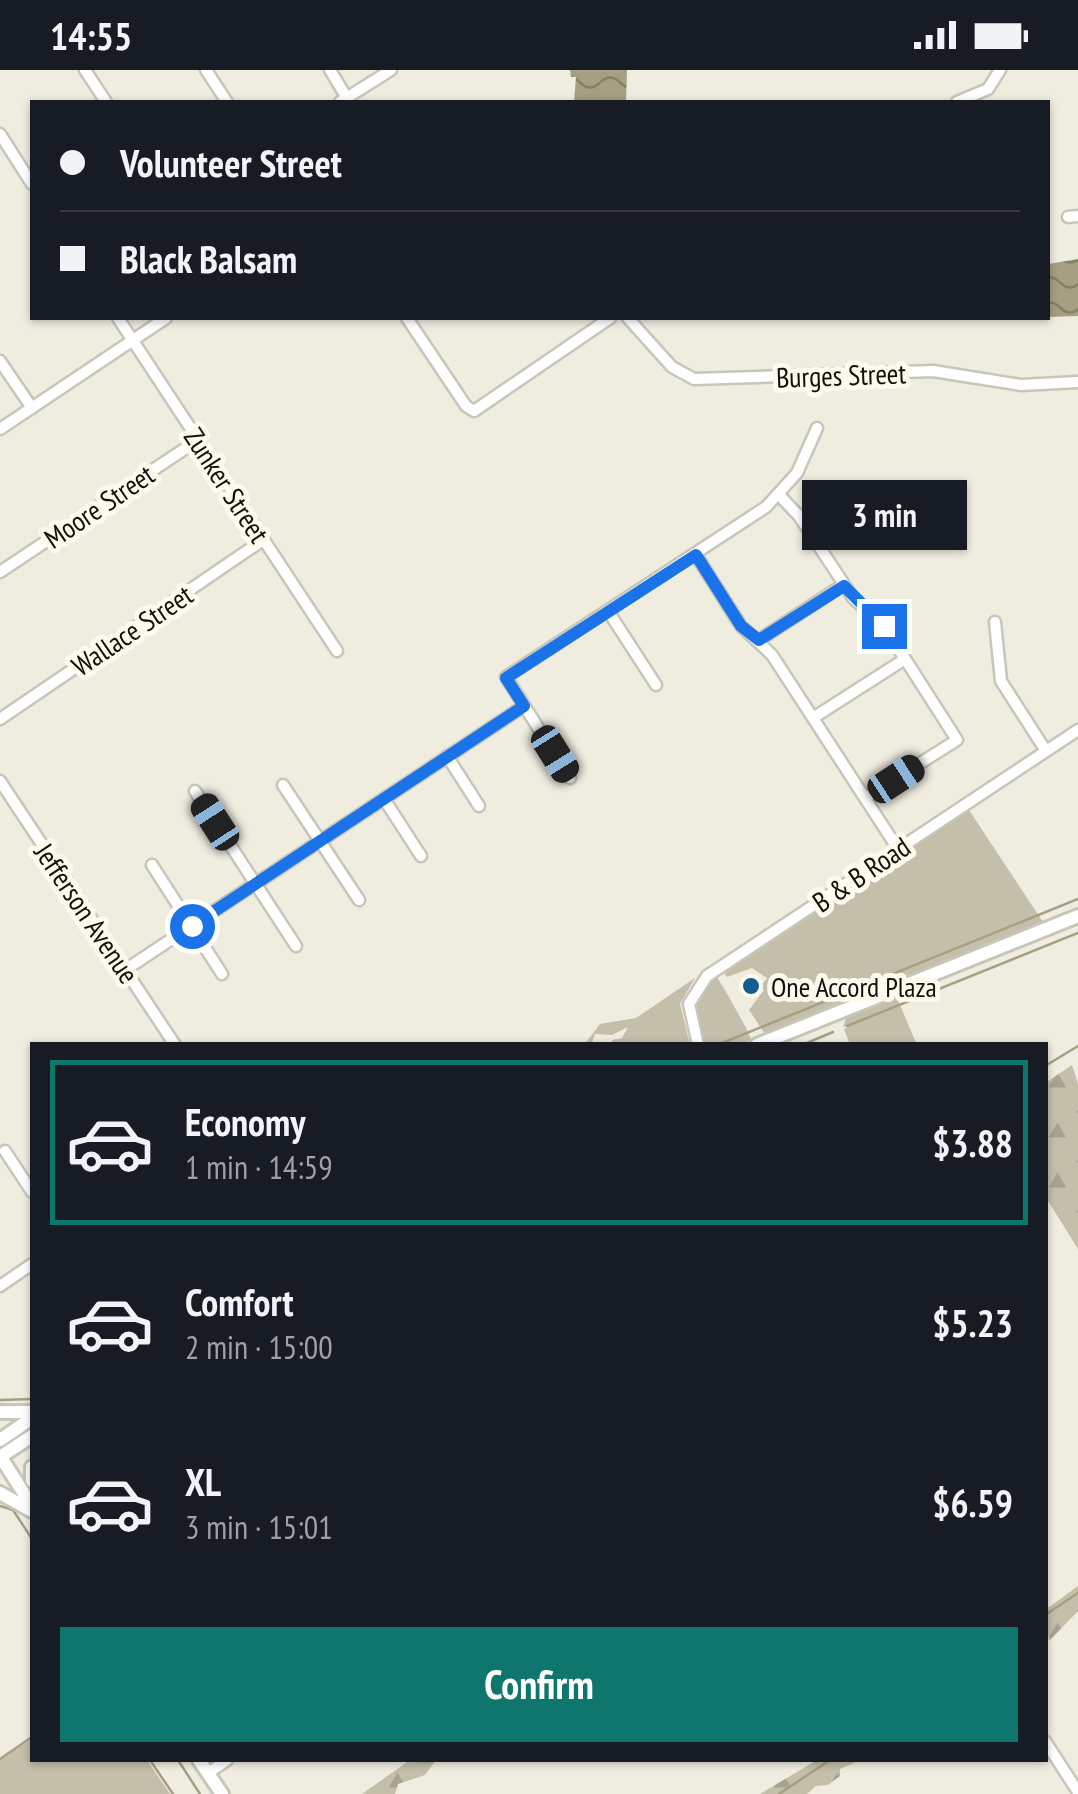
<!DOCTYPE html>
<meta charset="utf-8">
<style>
:root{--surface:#171b24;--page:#20242c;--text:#f1f3f6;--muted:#9ea1a6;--line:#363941;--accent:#0f766e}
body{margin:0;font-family:"PT Sans Narrow",sans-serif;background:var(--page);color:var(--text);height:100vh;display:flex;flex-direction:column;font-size:38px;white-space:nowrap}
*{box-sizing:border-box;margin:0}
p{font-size:32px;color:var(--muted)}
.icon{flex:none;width:55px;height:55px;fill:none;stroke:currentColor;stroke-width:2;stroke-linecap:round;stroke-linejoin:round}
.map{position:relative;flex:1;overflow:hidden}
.side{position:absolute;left:30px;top:972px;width:1018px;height:720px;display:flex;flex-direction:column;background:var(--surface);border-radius:0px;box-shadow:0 2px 8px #0004}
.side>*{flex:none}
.banner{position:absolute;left:30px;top:30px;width:1020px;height:220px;border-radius:0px;box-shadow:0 2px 8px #0004;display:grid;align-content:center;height:220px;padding:0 30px;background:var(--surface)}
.end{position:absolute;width:45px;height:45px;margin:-22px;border:12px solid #1a73e8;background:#fff;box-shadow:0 0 0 5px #fff}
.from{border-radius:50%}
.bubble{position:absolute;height:70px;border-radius:0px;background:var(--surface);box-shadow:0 2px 8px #0004;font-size:32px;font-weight:800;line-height:70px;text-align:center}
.car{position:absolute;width:30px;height:60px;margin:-30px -15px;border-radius:12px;box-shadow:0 0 8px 2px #0007;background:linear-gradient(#222 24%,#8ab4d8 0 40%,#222 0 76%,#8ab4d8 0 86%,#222 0)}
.banner b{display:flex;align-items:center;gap:35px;height:95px;font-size:38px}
.banner b+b{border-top:2px solid var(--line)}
.banner i{width:25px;height:25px;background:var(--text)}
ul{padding:18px 0 0;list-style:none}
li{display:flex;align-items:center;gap:30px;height:165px;margin:0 20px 15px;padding:0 10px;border:5px solid transparent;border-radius:0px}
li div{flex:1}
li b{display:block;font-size:38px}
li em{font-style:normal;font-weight:800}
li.active{border-color:var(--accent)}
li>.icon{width:90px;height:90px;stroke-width:1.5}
.cta{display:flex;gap:20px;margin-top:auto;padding:20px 30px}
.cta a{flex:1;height:115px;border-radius:0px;background:var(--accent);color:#fff;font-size:40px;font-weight:800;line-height:115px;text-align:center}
.status{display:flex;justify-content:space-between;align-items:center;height:70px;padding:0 50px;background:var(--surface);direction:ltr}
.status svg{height:28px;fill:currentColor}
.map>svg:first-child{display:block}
.grass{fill:#c4bfab}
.forest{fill:url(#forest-firs)}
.water{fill:url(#water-waves)}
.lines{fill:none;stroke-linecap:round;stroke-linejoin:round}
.stream{stroke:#a79f82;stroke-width:2.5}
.minor-casing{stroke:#c8c5b9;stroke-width:15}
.major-casing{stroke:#c8c5b9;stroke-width:18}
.minor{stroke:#fff;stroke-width:10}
.major{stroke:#fff;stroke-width:12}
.route{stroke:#1a73e8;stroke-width:12}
.poi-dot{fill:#135e91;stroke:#fdfaed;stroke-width:4}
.labels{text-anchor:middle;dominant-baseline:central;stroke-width:10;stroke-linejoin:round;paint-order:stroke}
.street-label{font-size:28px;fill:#100f0b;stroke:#fdfaed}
.poi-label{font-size:28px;fill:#100f0b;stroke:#fdfaed;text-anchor:start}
</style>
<div class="status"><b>14:55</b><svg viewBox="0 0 49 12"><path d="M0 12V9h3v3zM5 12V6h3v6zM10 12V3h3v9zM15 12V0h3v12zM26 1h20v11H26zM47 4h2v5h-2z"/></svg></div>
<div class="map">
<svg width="1078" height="1724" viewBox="0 0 1078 1724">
<defs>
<pattern id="forest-firs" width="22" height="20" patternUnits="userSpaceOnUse" patternTransform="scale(2.5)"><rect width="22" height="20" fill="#c4bfab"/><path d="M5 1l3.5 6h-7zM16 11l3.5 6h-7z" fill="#a7a392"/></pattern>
<pattern id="water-waves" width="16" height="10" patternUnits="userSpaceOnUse" patternTransform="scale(2.5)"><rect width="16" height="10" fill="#a79f82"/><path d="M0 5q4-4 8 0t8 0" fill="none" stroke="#878069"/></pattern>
</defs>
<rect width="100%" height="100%" fill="#efece0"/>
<!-- grass -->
<path class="grass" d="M967 737 1043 852 765 964 749 940 764 920 760 917 767 908 752 898 727 907 722 900Z
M716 906C719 909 751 964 751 970L739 975H704L693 937Z
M695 908 680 934 690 975H612V970L622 968 628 957 612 965 595 964 592 973 584 975 600 954 636 948Z
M897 928 917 975H850L844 959 851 955 843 957 846 948Z
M32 1669V1690H147L170 1724H0V1690Z"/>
<!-- forest -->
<path class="forest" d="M1072 995 1078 1014V1179L1045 1126V1013Z
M1078 1516V1541L1049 1571 1045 1540Z
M410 1690H436L425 1705 398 1714 395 1724H362Z
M817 1690H860L840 1699V1706L828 1715 816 1716 807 1724H760Z"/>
<!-- water -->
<path class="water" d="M570 0H627L626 32H574L576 7H571Z
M1078 189V246L1048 247V194Z"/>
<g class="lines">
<!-- stream -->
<path class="stream" d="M847 956 1078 863
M717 975 1078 829
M802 975 833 962
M1045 996 1078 976
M0 1330 32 1329
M0 1436 13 1440 32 1469
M1045 1545 1078 1523
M0 1689 32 1667
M150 1690 173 1724
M178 1690 200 1724
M779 1724 830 1690"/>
<defs>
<path id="minor" d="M85 0 106 32
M206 0 227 32
M330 0 347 28
M340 32 391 0
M957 32 988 19 1000 0
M0 64 32 114
M1068 147 1078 146
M118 248 337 581
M407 248 466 336 474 341 610 248
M628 248 672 297 694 309 933 301 1021 315 1078 312
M0 291 32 338
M0 359 166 248
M780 426 799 446 853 528 884 556 957 670 865 728
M696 485 741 556 772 585 898 779
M0 502 198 370
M608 541 656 615
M995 552 1001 611 1046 681
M759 570 843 515
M813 648 905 589
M0 649 263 470
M447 686 479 736
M570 708 506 607 766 437 797 403 817 358
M0 711 175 975
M283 715 359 830
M195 721 296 876
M384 729 421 786
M152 795 222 904
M125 900 524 636
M698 975 689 934 707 906 1078 660
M5 1081 32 1122
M0 1216 32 1194
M1045 1671 1078 1722
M208 1703 227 1690"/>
<path id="major" d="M757 975 1078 846
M0 1342H32
M0 1370 32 1348
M0 1386 32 1436
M0 1387 32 1366
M32 1397V1411
M0 1423 32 1441
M199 1690 222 1724"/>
</defs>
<!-- minor casing -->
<use href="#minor" class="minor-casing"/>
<!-- major casing -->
<use href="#major" class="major-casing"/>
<!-- minor -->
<use href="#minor" class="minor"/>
<!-- major -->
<use href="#major" class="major"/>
</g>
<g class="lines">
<!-- route -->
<path class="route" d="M192 856 524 636 506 608 696 485 741 556 759 570 844 516 884 556"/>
</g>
<!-- markers -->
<circle class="poi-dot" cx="751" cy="916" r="10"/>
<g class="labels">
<!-- street labels -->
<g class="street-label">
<text transform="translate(841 305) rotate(-2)">Burges Street</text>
<text transform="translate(227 415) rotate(57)">Zunker Street</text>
<text transform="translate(99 436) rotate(-34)">Moore Street</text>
<text transform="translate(132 560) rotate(-34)">Wallace Street</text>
<text transform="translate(861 804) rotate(-34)">B &amp; B Road</text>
<text transform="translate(87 843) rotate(56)">Jefferson Avenue</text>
</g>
<!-- poi labels -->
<g class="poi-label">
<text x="771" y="916">One Accord Plaza</text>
</g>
</g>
</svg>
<i class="end from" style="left:192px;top:856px"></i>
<i class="end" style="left:884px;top:556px"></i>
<div class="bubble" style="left:802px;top:410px;width:165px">3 min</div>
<i class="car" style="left:555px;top:684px;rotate:148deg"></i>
<i class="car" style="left:896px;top:709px;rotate:57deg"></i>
<i class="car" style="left:215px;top:752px;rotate:327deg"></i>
<div class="banner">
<b><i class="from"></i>Volunteer Street</b>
<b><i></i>Black Balsam</b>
</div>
<section class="side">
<ul>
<li class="active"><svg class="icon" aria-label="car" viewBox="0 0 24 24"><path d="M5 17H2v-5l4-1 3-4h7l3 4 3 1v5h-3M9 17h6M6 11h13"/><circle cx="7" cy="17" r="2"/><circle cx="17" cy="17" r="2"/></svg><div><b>Economy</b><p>1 min · 14:59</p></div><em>$3.88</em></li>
<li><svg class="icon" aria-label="car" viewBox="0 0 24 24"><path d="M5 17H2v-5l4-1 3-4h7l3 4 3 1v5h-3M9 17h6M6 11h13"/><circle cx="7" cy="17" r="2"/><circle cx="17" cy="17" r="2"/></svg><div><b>Comfort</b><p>2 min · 15:00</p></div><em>$5.23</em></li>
<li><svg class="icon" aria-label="car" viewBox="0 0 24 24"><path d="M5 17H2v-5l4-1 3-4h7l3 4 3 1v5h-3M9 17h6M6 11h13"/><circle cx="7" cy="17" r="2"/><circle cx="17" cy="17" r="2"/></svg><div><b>XL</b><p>3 min · 15:01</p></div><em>$6.59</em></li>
</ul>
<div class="cta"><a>Confirm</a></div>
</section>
</div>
